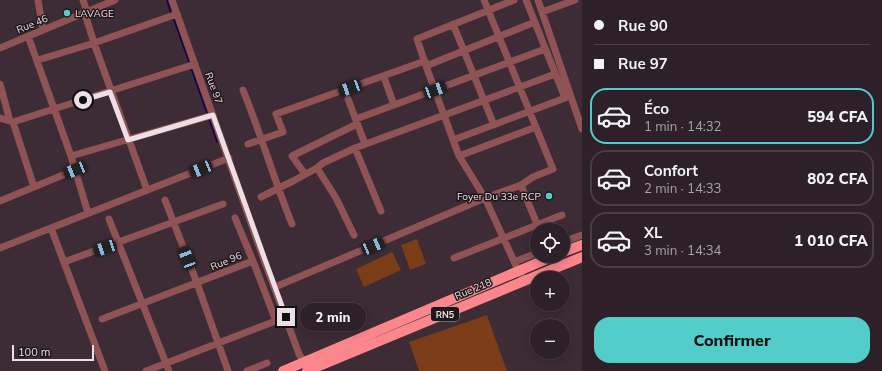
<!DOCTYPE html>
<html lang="fr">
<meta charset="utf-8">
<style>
:root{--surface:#2e2028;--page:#362830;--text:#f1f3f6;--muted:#a7a3a8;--line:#493e45;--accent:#53cdc9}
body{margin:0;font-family:Mulish,sans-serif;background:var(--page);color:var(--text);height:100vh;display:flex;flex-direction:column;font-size:15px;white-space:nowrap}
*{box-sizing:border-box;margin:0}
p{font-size:13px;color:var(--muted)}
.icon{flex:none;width:22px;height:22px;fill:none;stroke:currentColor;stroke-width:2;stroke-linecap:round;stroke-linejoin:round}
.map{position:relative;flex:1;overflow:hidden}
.side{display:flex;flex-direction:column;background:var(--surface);width:300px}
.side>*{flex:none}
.banner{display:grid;align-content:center;height:88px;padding:0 12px;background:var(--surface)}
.fabs{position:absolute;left:530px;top:223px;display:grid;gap:8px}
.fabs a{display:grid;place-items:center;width:40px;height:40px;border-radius:50%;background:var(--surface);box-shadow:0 2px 10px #0003,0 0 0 1px var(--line);font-size:20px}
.scale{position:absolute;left:12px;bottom:10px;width:82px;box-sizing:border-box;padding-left:4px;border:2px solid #ece0e6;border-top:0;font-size:11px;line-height:14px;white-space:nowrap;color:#ece0e6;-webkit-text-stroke:3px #1f171b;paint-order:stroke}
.end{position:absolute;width:18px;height:18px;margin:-9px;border:5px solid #ece0e6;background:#111;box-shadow:0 0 0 2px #111}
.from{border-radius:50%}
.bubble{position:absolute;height:28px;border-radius:14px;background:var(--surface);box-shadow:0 2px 10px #0003,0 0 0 1px var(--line);font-size:13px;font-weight:800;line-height:28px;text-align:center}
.car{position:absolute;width:12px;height:24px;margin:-12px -6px;border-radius:5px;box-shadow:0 0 3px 1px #0007;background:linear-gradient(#222 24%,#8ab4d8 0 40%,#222 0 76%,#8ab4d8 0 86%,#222 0)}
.banner b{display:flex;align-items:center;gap:14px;height:38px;font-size:15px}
.banner b+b{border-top:1px solid var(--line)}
.banner i{width:10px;height:10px;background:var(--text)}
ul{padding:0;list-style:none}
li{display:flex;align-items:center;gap:12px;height:56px;margin:0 8px 6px;padding:0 4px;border:2px solid var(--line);border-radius:16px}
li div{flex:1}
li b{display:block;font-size:15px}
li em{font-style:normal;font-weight:800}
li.on{border-color:var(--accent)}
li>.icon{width:36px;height:36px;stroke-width:1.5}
.primary-button{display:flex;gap:8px;margin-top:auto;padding:8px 12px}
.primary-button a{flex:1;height:46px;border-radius:16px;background:var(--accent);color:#111;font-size:16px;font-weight:800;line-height:46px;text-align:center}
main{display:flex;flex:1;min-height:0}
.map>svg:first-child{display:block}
.green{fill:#7a3d18}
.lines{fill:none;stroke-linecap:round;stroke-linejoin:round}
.stream{stroke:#170048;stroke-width:1.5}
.minor{stroke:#8f5355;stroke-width:7}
.highway{stroke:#fb868c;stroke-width:10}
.route{stroke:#ece0e6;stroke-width:5}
.poi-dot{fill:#53cdc9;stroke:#1f171b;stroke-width:1.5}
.labels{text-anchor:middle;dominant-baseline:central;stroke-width:3;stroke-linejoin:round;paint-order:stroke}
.shield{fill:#1f171b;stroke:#aea4a9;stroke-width:1}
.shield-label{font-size:9px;font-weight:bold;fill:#ece0e6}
.poi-label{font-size:10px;fill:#ece0e6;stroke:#1f171b;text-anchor:start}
.street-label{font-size:10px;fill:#ece0e6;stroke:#1f171b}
</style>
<main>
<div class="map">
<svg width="582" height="371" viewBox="0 0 582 371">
<rect width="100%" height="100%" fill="#3d2b35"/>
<!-- green -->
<path class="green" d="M417 239 426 264 410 270 401 245Z
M392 252 401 270 364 287 356 269Z
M487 315 507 371H419L409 342Z"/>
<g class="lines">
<!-- stream -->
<path class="stream" d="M167 0 171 14
M173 17 189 62
M191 68 207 113
M209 119 217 142"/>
<!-- minor -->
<path class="minor" d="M38 0 43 30
M83 0 87 12 86 17 94 43 147 190
M172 0 263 257 299 354 306 365
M514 0 417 39 426 66 459 156 485 198 518 270 525 281
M538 0 582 129
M542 12 575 0
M453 24 494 125
M28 36 71 156 88 213
M0 48 115 0
M38 60 94 43 177 14
M426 66 535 22
M385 80 394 105
M0 84 10 121
M243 90C261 134 274 180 292 224
M348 99 365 144
M0 118 13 122 195 64
M356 119 545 49
M13 122 34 187
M453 140 565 98 526 0
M248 144 283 132 276 114 425 61
M355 148 381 211
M71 156 213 115
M459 156 536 127
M317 168 323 163 355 148 555 74
M305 174 292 156 357 124
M521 185 537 224
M261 197 293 181 317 168 336 198 354 235
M165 200 197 283 228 371
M0 201 75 170
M235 218 253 261
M109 219 169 371
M51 228 105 371
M563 242 582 235
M0 248 229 158
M454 258 562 215
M64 262 223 204
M514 262 537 253
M275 287 485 198 521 185 533 177 553 169 484 0
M102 319 253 261 276 321
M146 371 286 317
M247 371 267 363"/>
<!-- highway -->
<path class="highway" d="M563 252 582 245
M283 371 554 256
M307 371 582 257"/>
</g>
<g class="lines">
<!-- route -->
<path class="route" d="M83 100 110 92 128 140 213 115 264 257 286 317"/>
</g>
<!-- markers -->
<g class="poi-dot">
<circle cx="67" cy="13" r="4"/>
<circle cx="549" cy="196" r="4"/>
</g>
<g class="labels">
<!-- shield labels -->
<rect class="shield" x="431" y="307" width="28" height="14" rx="3"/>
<g class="shield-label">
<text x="445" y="314">RN5</text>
</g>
<!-- poi labels -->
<g class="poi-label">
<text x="75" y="13">LAVAGE</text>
<text x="541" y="196" text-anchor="end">Foyer Du 33e RCP</text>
</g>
<!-- street labels -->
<g class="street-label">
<text transform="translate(32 24) rotate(-22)">Rue 46</text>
<text transform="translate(214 88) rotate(70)">Rue 97</text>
<text transform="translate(226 261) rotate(-22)">Rue 96</text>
<text transform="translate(473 289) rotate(-23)">Rue 218</text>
</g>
</g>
</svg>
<div class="fabs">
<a><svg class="icon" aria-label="locate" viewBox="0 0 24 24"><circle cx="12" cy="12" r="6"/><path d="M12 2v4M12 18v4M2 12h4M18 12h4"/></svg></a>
<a>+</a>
<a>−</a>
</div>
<div class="scale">100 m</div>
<i class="end from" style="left:83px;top:100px"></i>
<i class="end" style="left:286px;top:317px"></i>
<div class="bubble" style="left:300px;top:303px;width:66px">2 min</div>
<i class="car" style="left:350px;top:88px;rotate:250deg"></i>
<i class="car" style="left:435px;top:90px;rotate:70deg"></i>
<i class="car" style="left:201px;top:169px;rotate:248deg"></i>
<i class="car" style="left:75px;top:170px;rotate:248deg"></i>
<i class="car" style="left:373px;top:246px;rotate:67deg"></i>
<i class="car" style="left:105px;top:248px;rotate:251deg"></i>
<i class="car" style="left:187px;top:258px;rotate:339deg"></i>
</div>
<section class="side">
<div class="banner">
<b><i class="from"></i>Rue 90</b>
<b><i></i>Rue 97</b>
</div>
<ul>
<li class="on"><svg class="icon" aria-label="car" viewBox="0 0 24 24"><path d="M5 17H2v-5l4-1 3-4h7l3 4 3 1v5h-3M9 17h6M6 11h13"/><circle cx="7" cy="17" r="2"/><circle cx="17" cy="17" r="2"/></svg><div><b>Éco</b><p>1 min · 14:32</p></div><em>594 CFA</em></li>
<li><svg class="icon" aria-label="car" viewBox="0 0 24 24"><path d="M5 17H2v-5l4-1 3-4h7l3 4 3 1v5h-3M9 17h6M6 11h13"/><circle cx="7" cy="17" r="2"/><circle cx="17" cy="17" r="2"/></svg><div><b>Confort</b><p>2 min · 14:33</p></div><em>802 CFA</em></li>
<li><svg class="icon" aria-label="car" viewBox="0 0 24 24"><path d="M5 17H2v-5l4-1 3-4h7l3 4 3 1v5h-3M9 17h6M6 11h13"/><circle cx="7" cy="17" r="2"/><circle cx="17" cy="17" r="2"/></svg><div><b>XL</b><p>3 min · 14:34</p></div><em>1 010 CFA</em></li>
</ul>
<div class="primary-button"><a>Confirmer</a></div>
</section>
</main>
